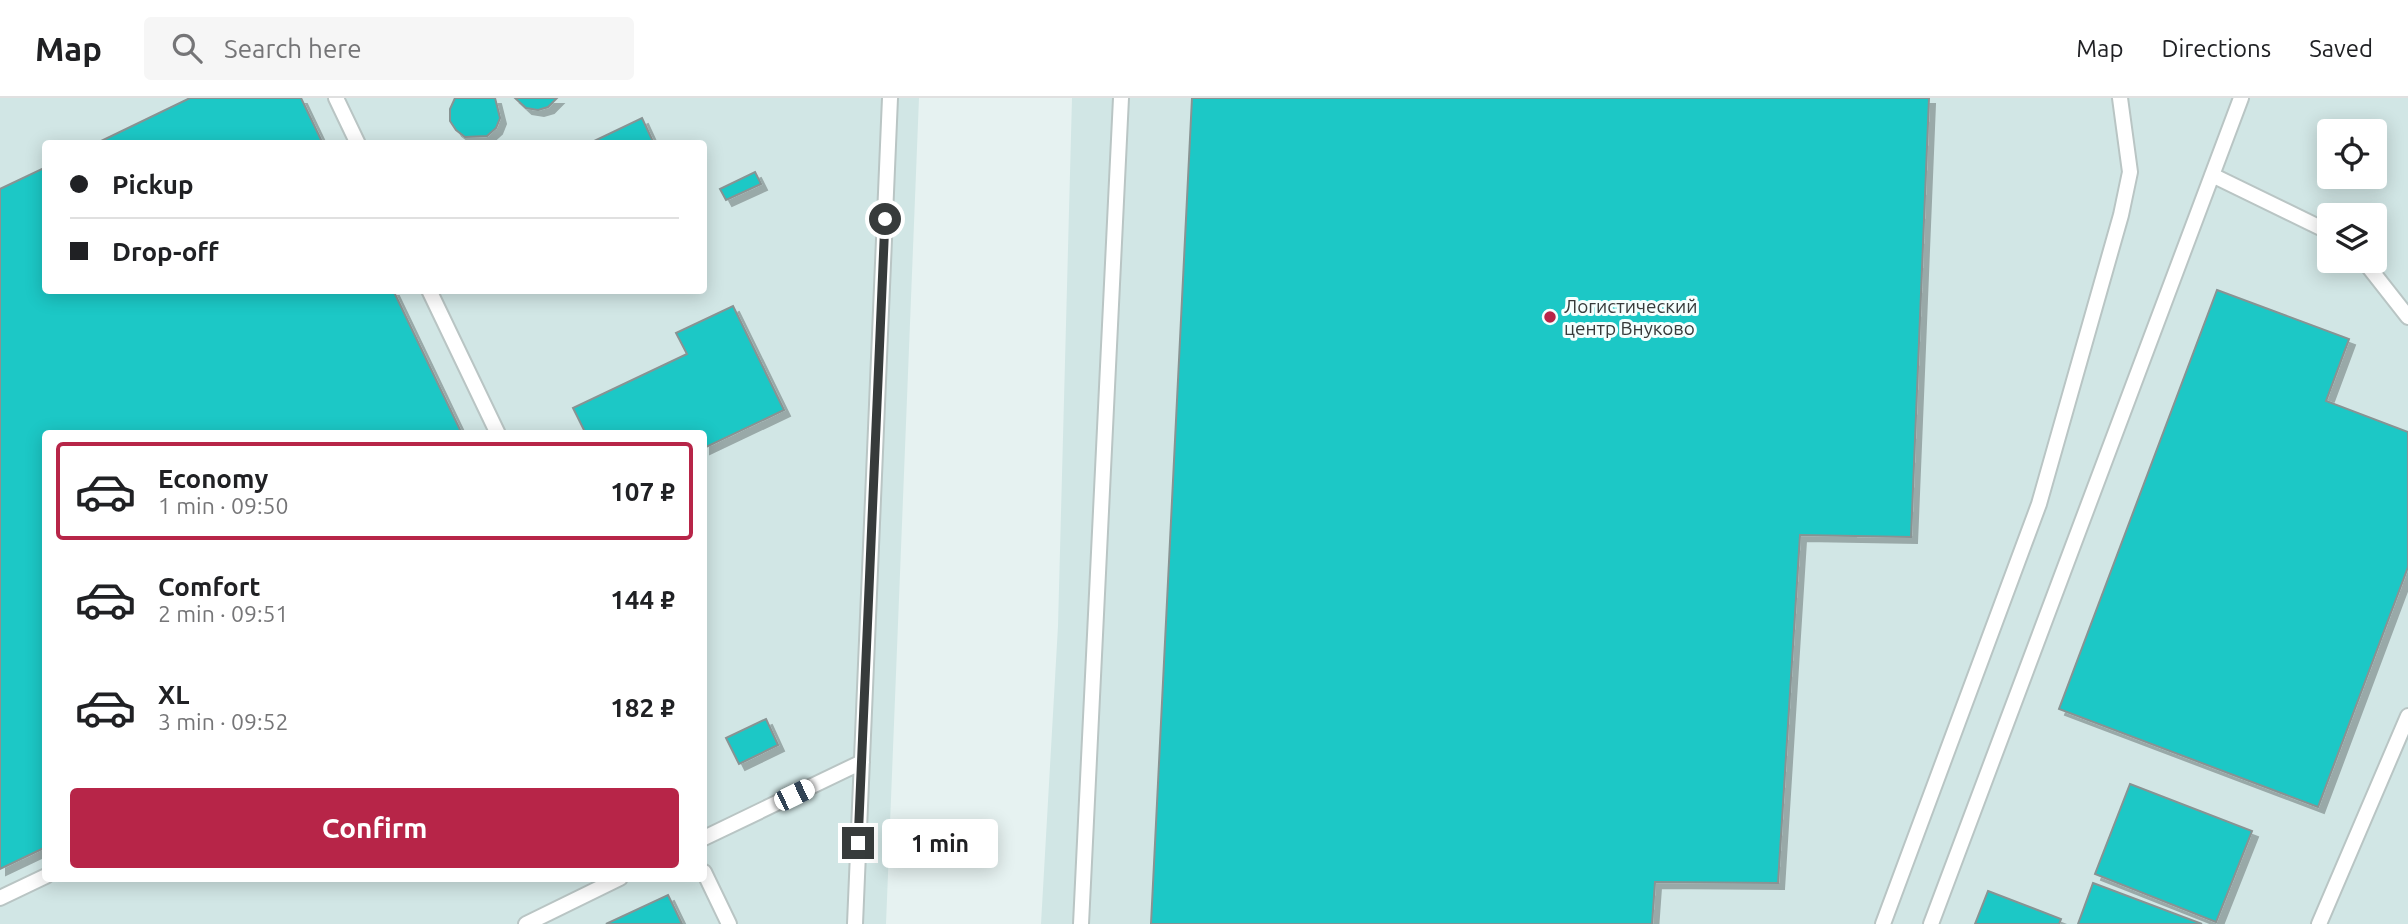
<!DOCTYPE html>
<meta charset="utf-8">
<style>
:root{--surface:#fff;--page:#f6f6f6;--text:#202124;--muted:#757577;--line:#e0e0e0;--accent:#b72548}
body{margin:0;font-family:Ubuntu,sans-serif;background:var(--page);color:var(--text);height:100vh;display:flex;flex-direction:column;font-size:26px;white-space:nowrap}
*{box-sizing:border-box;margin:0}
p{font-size:23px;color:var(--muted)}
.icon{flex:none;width:38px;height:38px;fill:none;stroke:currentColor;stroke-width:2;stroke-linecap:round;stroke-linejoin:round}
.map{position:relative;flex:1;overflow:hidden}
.details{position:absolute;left:42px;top:332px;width:665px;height:452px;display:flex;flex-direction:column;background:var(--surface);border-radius:7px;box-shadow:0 4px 18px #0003}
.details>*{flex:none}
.hud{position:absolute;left:42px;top:42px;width:665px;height:154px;border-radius:7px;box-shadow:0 4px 18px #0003;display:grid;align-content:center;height:154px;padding:0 28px;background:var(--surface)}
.fabs{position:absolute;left:2317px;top:21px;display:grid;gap:14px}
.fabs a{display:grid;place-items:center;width:70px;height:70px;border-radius:7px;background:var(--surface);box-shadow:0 4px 18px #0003;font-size:35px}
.end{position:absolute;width:32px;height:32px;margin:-16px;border:9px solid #373b3b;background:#fff;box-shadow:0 0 0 4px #fff}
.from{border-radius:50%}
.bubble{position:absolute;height:49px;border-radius:7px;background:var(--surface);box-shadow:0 4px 18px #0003;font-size:23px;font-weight:700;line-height:49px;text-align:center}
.car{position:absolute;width:21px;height:42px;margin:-21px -10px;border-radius:9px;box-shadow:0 0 5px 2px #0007;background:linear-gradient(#fff 24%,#345 0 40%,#fff 0 76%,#345 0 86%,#fff 0)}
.hud b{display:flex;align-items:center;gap:24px;height:66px;font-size:26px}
.hud b+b{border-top:2px solid var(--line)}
.hud i{width:18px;height:18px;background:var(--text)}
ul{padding:12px 0 0;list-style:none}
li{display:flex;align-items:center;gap:21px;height:98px;margin:0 14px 10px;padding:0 14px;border:4px solid transparent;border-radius:7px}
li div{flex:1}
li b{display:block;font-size:26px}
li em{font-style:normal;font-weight:700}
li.selected{border-color:var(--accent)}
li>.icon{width:63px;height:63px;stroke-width:1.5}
.button{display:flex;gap:14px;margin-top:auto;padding:14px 28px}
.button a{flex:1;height:80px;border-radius:7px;background:var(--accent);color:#fff;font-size:28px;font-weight:700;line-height:80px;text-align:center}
header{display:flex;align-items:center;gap:42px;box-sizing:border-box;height:98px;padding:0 35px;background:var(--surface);border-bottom:2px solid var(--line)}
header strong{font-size:33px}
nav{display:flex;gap:38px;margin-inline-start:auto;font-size:24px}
.search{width:490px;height:63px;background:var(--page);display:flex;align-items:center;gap:18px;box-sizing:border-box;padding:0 24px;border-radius:7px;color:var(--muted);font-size:26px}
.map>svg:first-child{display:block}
.built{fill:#d1e6e5;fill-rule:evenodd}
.building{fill:#1dc8c6;stroke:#889393;stroke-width:2;filter:url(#shadow)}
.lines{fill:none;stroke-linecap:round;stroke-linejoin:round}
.service-casing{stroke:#b9c5c4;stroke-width:18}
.service{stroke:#fff;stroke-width:14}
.route{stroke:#373b3b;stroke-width:9}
.poi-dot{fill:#b72548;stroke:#f5fffe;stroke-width:2.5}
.labels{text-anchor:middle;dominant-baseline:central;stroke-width:6;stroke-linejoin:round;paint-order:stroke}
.poi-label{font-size:19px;fill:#373b3b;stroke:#f5fffe;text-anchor:start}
</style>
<header>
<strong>Map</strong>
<div class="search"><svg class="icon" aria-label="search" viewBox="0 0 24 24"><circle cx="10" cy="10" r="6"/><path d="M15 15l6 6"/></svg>Search here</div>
<nav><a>Map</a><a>Directions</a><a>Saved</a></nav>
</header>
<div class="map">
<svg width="2408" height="826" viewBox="0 0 2408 826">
<defs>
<filter id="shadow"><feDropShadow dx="6" dy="6" stdDeviation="0" flood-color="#0004"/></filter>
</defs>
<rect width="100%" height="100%" fill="#e6f2f1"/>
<!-- built -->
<path class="built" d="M0 0H919L886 826H0ZM46 46H704V192H46ZM46 336H704V780H46Z
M1072 0H2408V826H1041L1058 528ZM2329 33H2375V79H2329ZM2329 117H2375V163H2329Z"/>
<!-- building -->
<path class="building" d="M190 0H301L323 46H95Z
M495 0 500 20 496 30 487 38 465 39 456 32 450 23V11L455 0Z
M515 0H557L548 9 538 12 526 10Z
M1192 0H1929L1911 439 1800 437 1778 785 1655 784 1652 826H1151Z
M642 20 654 46H588Z
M46 69V192H393L462 336H46V749L0 771V91Z
M755 74 761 86 726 102 720 91Z
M2217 192 2349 241 2326 303 2408 334V469L2318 709 2059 611Z
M733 208 784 312 704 350V336H586L573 310 687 256 676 235Z
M766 621 778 647 739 666 726 640Z
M2130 686 2252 733 2216 824 2095 776Z
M2093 785 2202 826H2078Z
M1988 793 2061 821 2059 826H1975Z
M668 797 682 826H606Z"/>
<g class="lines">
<defs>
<path id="service" d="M336 0 358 46
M2212 77 2329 134
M2364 163 2408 219
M429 192 498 336
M704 740 862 664
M704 774 729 826
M0 800 46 778
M526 826 620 780
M855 826 890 0
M1081 826 1121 0
M1883 826 2039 406 2121 117 2130 74 2120 0
M1931 826 2241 0
M2319 826 2408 618"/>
</defs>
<!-- service casing -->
<use href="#service" class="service-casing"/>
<!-- service -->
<use href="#service" class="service"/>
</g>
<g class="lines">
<!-- route -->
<path class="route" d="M858 745 885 121"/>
</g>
<!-- markers -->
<circle class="poi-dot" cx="1550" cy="219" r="7"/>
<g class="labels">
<!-- poi labels -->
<g class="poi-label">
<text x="1564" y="208">Логистический<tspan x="1564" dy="22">центр Внуково</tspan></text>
</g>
</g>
</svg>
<div class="fabs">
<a><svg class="icon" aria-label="locate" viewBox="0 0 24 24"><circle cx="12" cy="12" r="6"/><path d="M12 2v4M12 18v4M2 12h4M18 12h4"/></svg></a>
<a><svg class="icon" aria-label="layers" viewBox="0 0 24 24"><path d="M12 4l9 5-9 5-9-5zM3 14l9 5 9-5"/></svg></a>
</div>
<i class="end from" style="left:885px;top:121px"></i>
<i class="end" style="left:858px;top:745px"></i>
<div class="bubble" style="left:882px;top:721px;width:116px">1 min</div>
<i class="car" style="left:794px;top:697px;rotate:64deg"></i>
<div class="hud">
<b><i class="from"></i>Pickup</b>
<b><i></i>Drop-off</b>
</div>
<section class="details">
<ul>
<li class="selected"><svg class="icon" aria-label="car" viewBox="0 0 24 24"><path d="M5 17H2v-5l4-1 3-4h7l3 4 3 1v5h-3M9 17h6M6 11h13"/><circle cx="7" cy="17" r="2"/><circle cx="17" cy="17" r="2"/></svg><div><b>Economy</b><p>1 min · 09:50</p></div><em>107 ₽</em></li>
<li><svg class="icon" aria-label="car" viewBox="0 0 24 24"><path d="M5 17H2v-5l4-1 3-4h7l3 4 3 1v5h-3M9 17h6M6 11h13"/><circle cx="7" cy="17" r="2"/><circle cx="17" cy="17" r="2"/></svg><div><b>Comfort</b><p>2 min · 09:51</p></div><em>144 ₽</em></li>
<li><svg class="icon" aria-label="car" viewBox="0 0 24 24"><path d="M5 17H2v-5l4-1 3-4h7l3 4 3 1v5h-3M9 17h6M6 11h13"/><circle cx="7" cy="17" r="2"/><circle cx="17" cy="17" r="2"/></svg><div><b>XL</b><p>3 min · 09:52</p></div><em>182 ₽</em></li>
</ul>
<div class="button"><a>Confirm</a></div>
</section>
</div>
